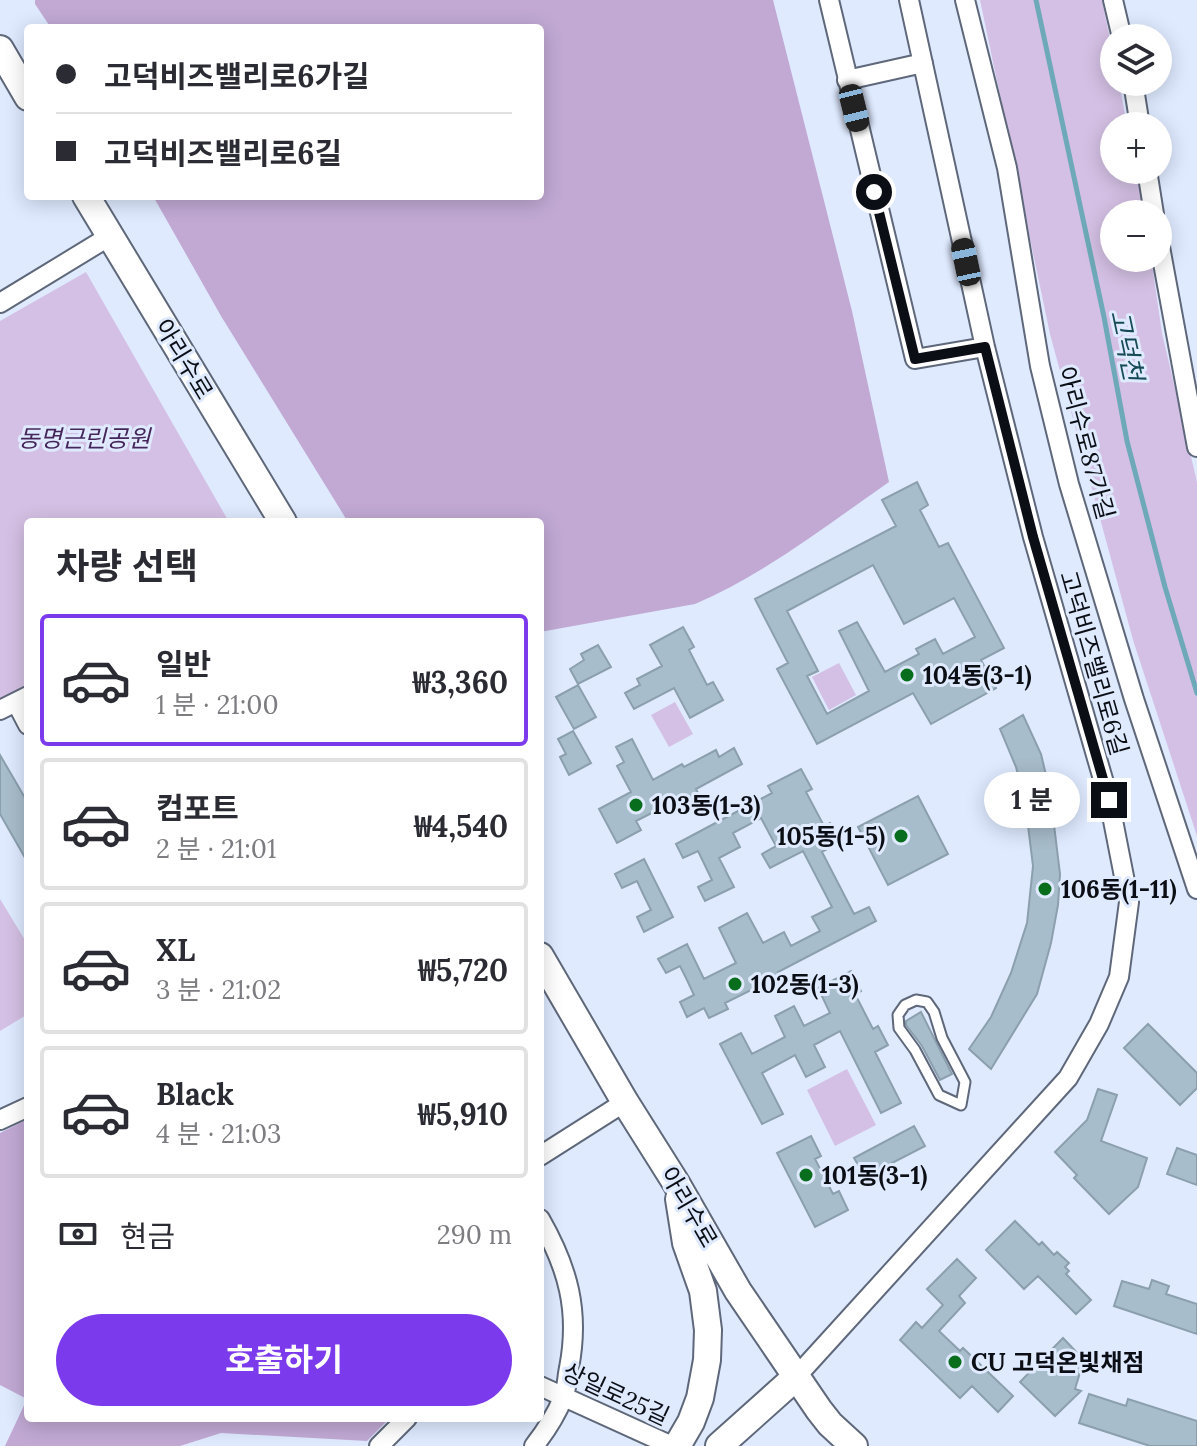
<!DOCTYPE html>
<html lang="ko">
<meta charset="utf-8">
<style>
:root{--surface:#fff;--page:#f7f7f7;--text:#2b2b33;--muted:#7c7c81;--line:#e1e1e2;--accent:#7c3aed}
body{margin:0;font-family:Lora,"Noto Sans KR",serif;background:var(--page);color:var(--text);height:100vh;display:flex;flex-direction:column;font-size:30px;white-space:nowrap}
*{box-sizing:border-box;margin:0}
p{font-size:26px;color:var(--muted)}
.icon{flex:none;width:44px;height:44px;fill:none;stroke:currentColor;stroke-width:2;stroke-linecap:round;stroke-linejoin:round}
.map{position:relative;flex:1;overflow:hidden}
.side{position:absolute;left:24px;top:518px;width:520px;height:904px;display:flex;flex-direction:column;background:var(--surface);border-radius:8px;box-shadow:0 4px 20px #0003}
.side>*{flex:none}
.hud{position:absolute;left:24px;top:24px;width:520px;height:176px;border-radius:8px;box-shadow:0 4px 20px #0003;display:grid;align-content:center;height:176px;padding:0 32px;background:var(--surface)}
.fabs{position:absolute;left:1100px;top:24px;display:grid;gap:16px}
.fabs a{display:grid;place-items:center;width:72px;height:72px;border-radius:50%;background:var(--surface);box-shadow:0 4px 20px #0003;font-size:40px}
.end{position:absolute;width:36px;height:36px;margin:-18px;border:10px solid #0b0e15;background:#fff;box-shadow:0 0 0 4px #fff}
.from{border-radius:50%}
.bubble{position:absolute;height:56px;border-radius:28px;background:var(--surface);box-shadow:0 4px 20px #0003;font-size:26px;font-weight:700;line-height:56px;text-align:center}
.car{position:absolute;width:24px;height:48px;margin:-24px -12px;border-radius:10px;box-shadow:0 0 6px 2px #0007;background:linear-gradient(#222 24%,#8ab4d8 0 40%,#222 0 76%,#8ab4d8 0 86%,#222 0)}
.hud b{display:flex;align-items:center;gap:28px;height:76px;font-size:30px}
.hud b+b{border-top:2px solid var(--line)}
.hud i{width:20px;height:20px;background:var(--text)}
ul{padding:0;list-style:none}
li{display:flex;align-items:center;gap:24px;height:132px;margin:0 16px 12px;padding:0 16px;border:4px solid var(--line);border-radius:8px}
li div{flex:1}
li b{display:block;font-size:30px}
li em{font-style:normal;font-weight:700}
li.active{border-color:var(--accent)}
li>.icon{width:72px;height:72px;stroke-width:1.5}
h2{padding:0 32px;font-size:36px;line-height:96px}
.pay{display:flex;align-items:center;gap:20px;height:88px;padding:0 32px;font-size:30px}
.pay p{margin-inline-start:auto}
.action{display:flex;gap:16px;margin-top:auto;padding:16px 32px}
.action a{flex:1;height:92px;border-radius:48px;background:var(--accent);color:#fff;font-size:32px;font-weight:700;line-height:92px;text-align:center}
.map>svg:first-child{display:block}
.green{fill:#d4c0e4}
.forest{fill:#c1a9d4}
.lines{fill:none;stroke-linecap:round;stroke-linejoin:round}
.stream{stroke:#6da9b8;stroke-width:5}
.building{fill:#a8bdcb;stroke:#8b9fad;stroke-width:2;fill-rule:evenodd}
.lane-casing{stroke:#5e687a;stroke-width:13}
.street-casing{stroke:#5e687a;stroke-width:22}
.secondary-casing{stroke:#5e687a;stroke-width:30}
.lane{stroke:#fff;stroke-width:9}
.street{stroke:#fff;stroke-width:18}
.secondary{stroke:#fff;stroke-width:26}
.route{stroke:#0b0e15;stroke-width:10}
.poi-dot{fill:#086e1d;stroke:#dfeaff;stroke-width:3}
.labels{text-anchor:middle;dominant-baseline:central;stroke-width:6;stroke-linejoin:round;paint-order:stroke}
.street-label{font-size:24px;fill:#0b0e15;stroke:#dfeaff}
.park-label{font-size:24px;font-style:italic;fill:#45255a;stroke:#dfeaff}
.poi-label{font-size:24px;font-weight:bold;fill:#0b0e15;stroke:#dfeaff;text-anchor:start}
.water-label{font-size:26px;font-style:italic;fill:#154a56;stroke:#dfeaff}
</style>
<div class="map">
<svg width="1197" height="1446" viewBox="0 0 1197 1446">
<rect width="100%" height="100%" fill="#dfeaff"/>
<!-- green -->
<path class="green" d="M980 0H1102L1114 59V82H1119L1127 126H1114V170H1136L1144 214H1114V258H1151L1162 333 1197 482V836L1133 640 1050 334Z
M86 272 229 522H28V684L0 699V321Z
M839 663 856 695 829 710 812 677Z
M675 702 693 734 669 747 651 715Z
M0 899 28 945V1014L0 1031Z
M847 1069 876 1125 835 1146 807 1090Z"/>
<!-- forest -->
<path class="forest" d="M35 0H773L852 311 889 482C827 525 765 574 695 604L540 632V522H348L221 316 153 196H540V28H51L35 4Z
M28 1119V1418H390L367 1441 221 1433 180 1446H5L27 1399 0 1385V1133Z"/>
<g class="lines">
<!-- stream -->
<path class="stream" d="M1036 0 1104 317 1127 441 1165 587 1197 693"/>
</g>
<!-- building -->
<path class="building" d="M917 482 928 505 920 510 939 547 948 543 1004 648 981 660 996 688 931 724 913 693 817 744 777 669 788 663 755 599 896 526 882 500ZM873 565 904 624 954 598 975 637 943 654 935 639 916 649 919 654 885 672 857 622 839 631 869 691 827 714 807 676 818 671 787 611Z
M683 627 694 647 689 650 707 685 713 682 723 700 690 718 674 688 634 709 625 693 640 685 637 679 662 666 650 645Z
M598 645 611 667 578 684 570 669 584 660 581 654Z
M578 685 596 717 574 729 556 697Z
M1023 715 1041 754 1050 792 1060 874 1058 905 1051 943 1037 994 991 1069 969 1049 991 1017 1011 973 1027 923 1033 866 1025 802 1016 767 1000 729Z
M573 731 591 763 569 775 560 757 566 754 558 739Z
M632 739 653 780 682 764 684 767 716 750 719 757 734 748 742 764 696 789 701 799 695 802 678 811 673 802 636 821 641 830 617 843 599 809 631 792 617 766 624 762 616 747Z
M0 755 28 803V863L0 814Z
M801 769 812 789 806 792 824 826 830 823 840 842 822 852 854 914 869 907 876 921 778 972 782 981 762 991 759 986 725 1003 728 1009 709 1018 704 1008 687 1017 680 1002 694 995 687 980 680 966 666 973 658 959 687 944 704 979 736 963 719 928 747 913 763 943 784 932 791 946 820 931 812 917 832 907 803 851 770 868 762 854 776 846 761 818 733 833 740 847 719 858 734 887 705 901 698 887 712 880 698 851 683 858 676 844 772 793 768 786Z
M918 796 948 854 888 885 858 827Z
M644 859 673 917 644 932 637 917 651 910 644 896 637 881 622 888 615 874Z
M851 971 861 991 855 994 873 1029 878 1026 888 1045 875 1052 901 1103 881 1113 840 1031 814 1045 825 1067 806 1077 795 1055 762 1073 783 1114 762 1124 720 1044 741 1033 752 1054 785 1037 775 1016 794 1006 804 1026 830 1013 818 988Z
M921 1012 952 1074 940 1080 922 1046 906 1025V1021Z
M1148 1024 1197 1073V1088L1180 1105 1124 1048Z
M1098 1089 1117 1095 1101 1141 1147 1158 1138 1187 1109 1214 1074 1178 1077 1175 1055 1152 1087 1120Z
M914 1126 925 1146 865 1177 854 1158Z
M811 1136 821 1156 815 1159 833 1194 839 1191 848 1210 815 1227 777 1153Z
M1177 1148 1197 1155V1185L1167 1174Z
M1015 1221 1039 1245 1042 1242 1054 1255 1057 1252 1069 1263 1065 1267 1069 1271 1066 1274 1091 1300 1076 1314 1038 1276 1024 1289 986 1250Z
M957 1259 976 1278 959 1296 965 1303 939 1331 960 1351 963 1348 1013 1396 998 1412 972 1386 960 1398 900 1340 916 1322 922 1328 943 1305 927 1289Z
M1152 1280 1169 1286 1166 1294 1197 1304V1334L1114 1306 1122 1281 1149 1289Z
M1063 1338 1082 1358V1366L1075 1389 1081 1391 1055 1416 1020 1382Z
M1089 1394 1126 1406 1128 1399 1197 1421V1446H1150L1079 1423Z"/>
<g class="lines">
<defs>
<path id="lane" d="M916 1000 927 1002 934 1012 942 1038 965 1082 961 1105 939 1095 915 1050 899 1028 898 1015 905 1005Z"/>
<path id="street" d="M829 0 915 359 985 347
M965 0 1007 168 1040 366 1069 484 1134 699 1197 889
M1113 0 1122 38
M847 80 923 63
M1133 82 1140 126
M1147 170 1154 214
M1158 236 1197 447
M0 303 110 236
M16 702 28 725
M0 710 28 696
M0 1120 28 1107
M540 1156 625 1102
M796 1377 1068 1078 1099 1024 1119 977 1129 902 1109 800 1033 537 985 347 909 0
M540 1386 672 1446
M379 1446 407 1418
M534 1446C545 1432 556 1415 563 1398 567 1389 567 1377 569 1368 580 1311 568 1268 540 1219"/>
<path id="secondary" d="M0 49 28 97
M86 196 283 522
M540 956 625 1102 676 1183 738 1291 819 1410 830 1424 854 1446
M677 1446 691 1422 700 1398 707 1360 708 1330 703 1291 686 1243 679 1199
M719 1446 796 1377"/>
</defs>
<!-- lane casing -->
<use href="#lane" class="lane-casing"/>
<!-- street casing -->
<use href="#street" class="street-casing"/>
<!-- secondary casing -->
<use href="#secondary" class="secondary-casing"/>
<!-- lane -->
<use href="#lane" class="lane"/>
<!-- street -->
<use href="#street" class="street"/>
<!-- secondary -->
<use href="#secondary" class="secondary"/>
</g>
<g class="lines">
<!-- route -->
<path class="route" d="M874 192 915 359 985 347 1033 537 1109 800"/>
</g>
<!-- markers -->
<g class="poi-dot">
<circle cx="907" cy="675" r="8"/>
<circle cx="636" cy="805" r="8"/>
<circle cx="901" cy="836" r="8"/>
<circle cx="1045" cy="889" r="8"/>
<circle cx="735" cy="984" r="8"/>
<circle cx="806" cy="1175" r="8"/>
<circle cx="955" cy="1362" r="8"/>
</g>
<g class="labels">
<!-- street labels -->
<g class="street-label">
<text transform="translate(184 359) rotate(59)">아리수로</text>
<text transform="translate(1086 443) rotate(75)">아리수로87가길</text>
<text transform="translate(1094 663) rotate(74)">고덕비즈밸리로6길</text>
<text transform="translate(689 1207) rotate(60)">아리수로</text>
<text transform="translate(616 1394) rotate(25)">상일로25길</text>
</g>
<!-- park labels -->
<g class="park-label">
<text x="84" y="438">동명근린공원</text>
</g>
<!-- poi labels -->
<g class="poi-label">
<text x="923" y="675">104동(3-1)</text>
<text x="652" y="805">103동(1-3)</text>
<text x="885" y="836" text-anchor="end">105동(1-5)</text>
<text x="1061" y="889">106동(1-11)</text>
<text x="751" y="984">102동(1-3)</text>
<text x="822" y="1175">101동(3-1)</text>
<text x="971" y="1362">CU 고덕온빛채점</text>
</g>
<!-- water labels -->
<g class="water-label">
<text transform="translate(1127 345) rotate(78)">고덕천</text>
</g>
</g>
</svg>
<div class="fabs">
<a><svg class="icon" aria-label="layers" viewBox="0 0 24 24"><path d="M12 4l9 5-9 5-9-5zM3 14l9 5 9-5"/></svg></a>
<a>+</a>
<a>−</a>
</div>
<i class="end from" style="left:874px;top:192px"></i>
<i class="end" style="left:1109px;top:800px"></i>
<div class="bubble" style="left:984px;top:772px;width:96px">1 분</div>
<i class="car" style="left:854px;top:108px;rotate:166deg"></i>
<i class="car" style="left:966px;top:262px;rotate:348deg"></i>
<div class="hud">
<b><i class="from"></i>고덕비즈밸리로6가길</b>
<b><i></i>고덕비즈밸리로6길</b>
</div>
<section class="side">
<h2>차량 선택</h2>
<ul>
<li class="active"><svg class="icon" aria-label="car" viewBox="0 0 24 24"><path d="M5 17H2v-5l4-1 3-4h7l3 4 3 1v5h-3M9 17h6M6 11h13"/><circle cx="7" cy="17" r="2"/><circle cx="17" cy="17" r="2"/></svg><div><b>일반</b><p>1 분 · 21:00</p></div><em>₩3,360</em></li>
<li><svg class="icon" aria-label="car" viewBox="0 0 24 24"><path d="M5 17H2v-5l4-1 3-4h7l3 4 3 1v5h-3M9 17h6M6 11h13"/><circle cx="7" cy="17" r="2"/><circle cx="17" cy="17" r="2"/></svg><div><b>컴포트</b><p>2 분 · 21:01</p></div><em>₩4,540</em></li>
<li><svg class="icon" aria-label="car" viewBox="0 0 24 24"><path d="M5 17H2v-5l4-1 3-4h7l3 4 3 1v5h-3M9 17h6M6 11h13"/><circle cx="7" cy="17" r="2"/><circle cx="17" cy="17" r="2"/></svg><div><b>XL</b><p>3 분 · 21:02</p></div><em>₩5,720</em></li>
<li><svg class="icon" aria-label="car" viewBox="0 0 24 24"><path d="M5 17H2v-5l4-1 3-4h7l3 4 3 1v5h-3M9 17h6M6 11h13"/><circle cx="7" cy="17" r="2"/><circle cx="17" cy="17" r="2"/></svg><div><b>Black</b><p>4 분 · 21:03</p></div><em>₩5,910</em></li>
</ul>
<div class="pay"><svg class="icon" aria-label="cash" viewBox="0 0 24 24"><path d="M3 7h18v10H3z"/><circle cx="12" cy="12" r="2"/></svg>현금<p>290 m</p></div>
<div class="action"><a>호출하기</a></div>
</section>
</div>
